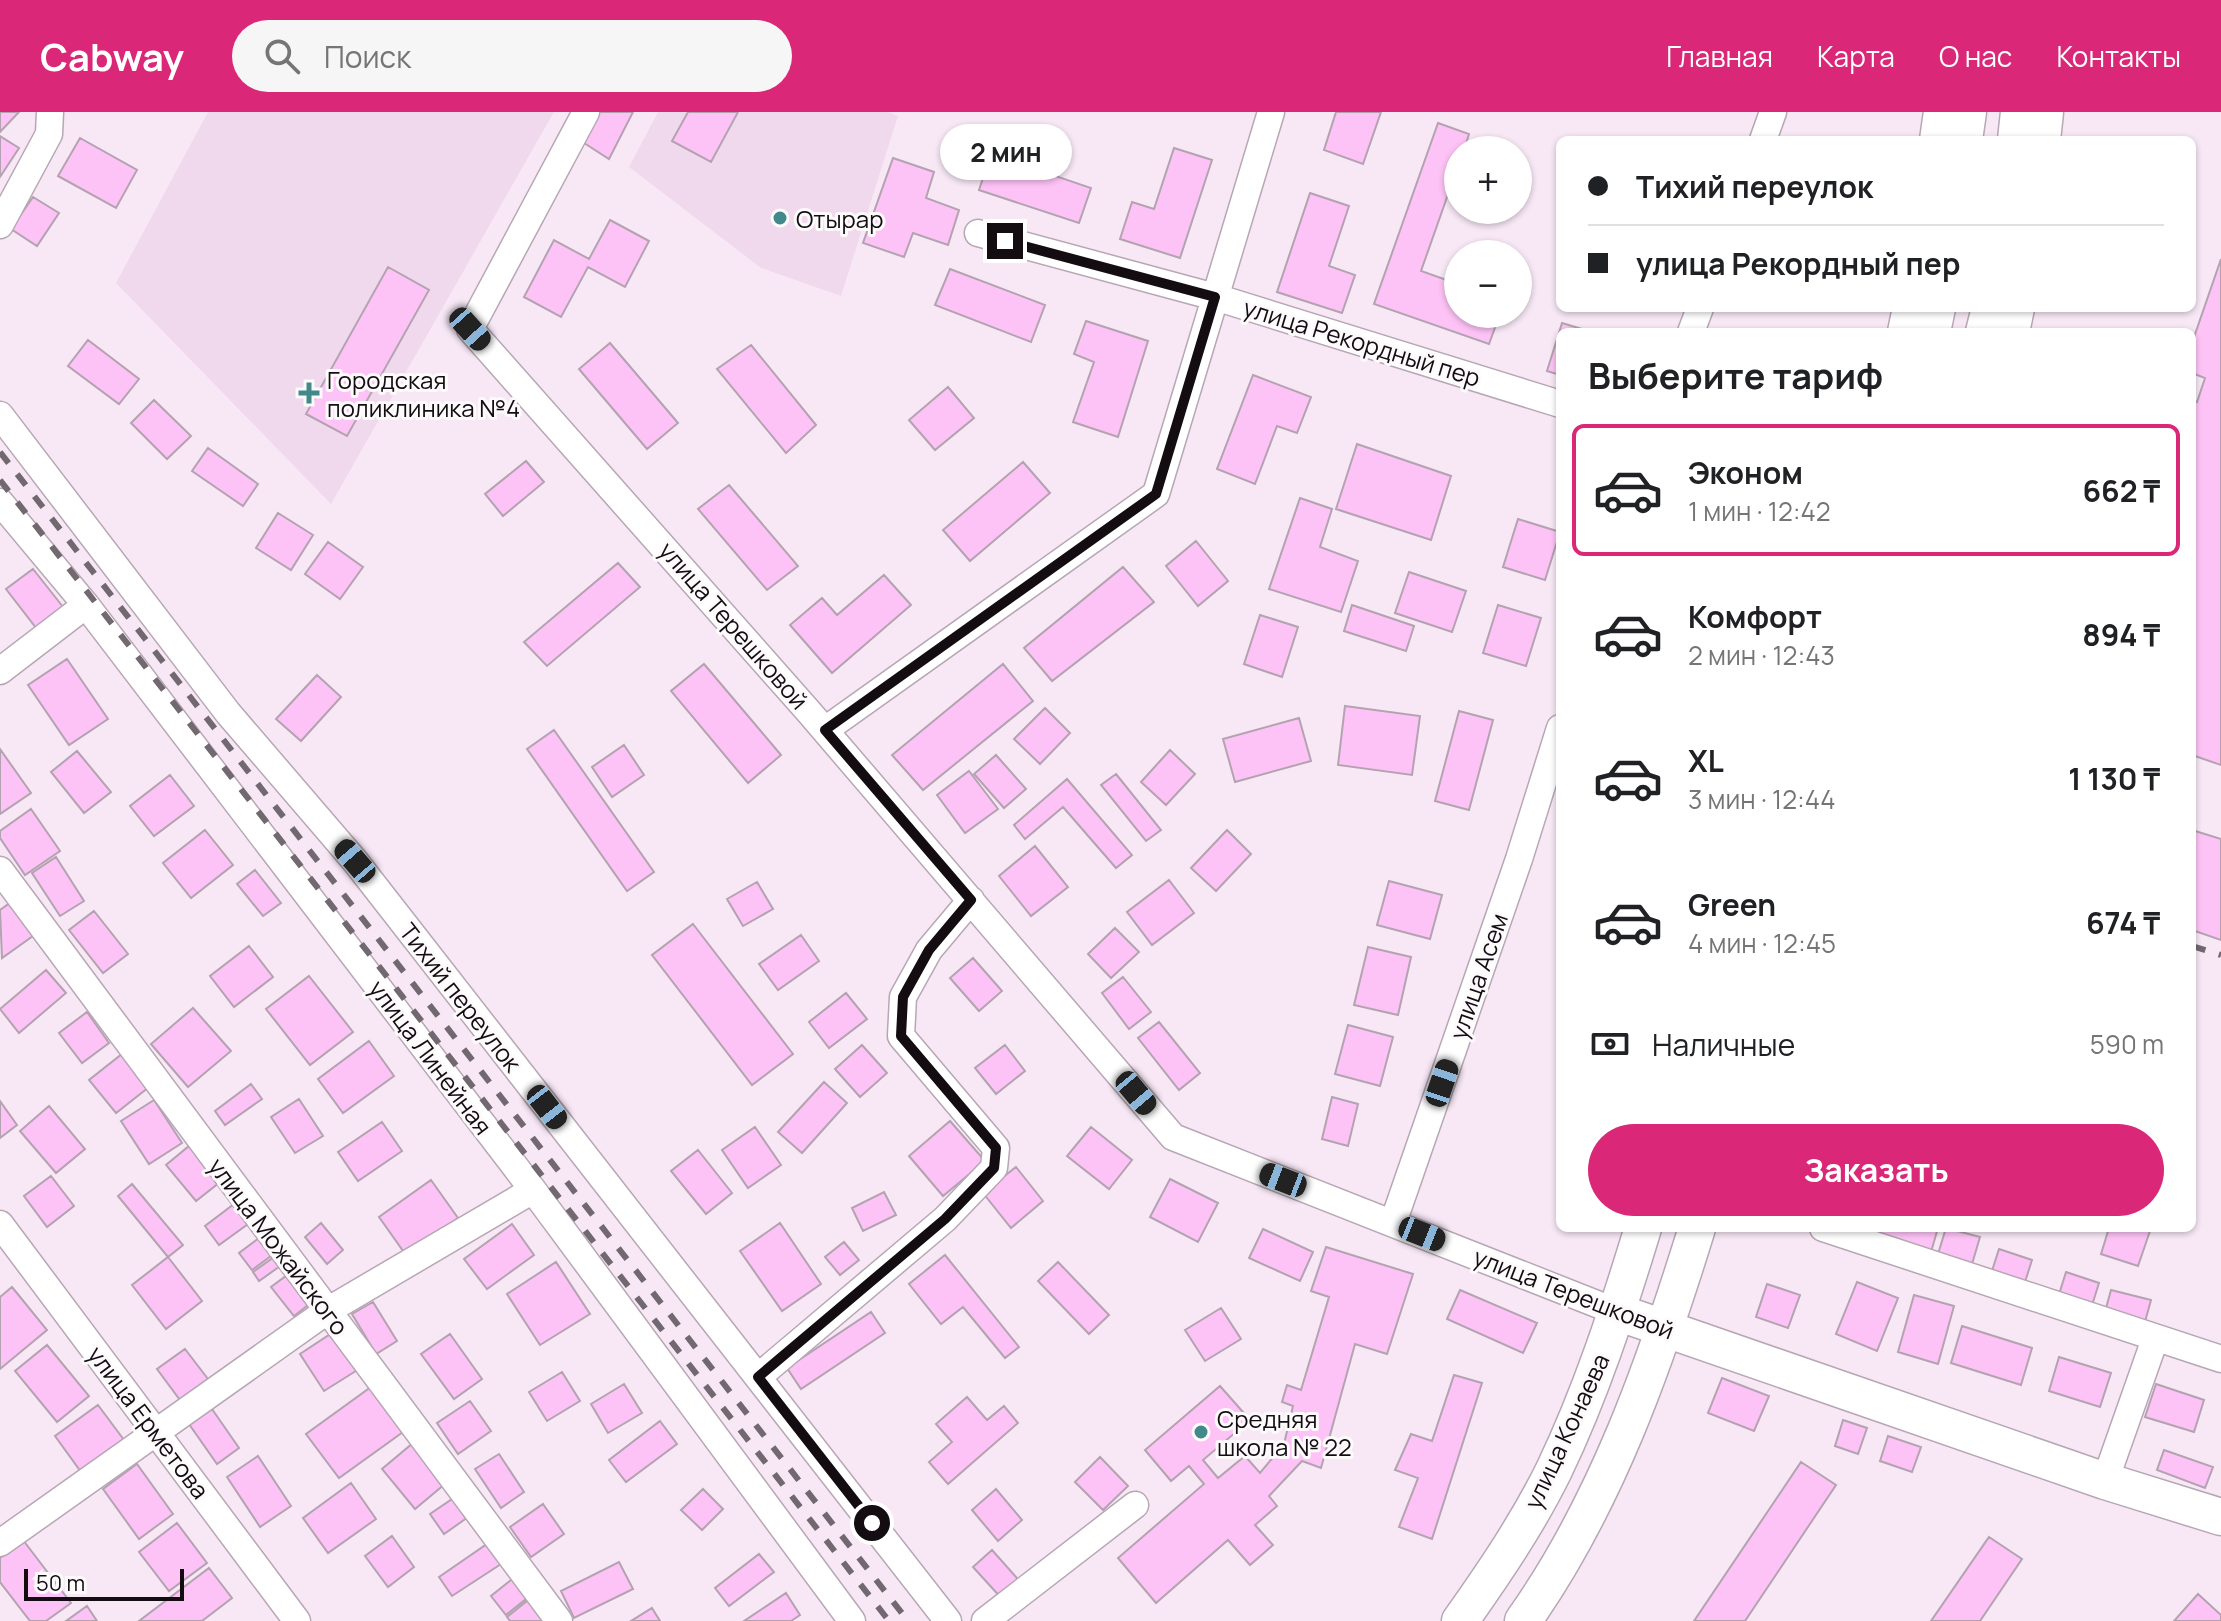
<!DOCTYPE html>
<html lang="ru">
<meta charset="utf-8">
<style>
:root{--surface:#fff;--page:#f6f6f6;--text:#202124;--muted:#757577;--line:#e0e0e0;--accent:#db2777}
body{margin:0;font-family:Manrope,sans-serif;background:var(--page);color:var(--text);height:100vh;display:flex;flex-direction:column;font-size:30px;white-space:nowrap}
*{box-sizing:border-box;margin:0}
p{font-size:26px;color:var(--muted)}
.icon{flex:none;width:44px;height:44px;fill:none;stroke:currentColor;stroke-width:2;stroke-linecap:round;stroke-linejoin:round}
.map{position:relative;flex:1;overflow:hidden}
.drawer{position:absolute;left:1556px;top:216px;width:640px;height:904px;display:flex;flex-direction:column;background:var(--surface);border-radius:12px;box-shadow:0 2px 6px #0004}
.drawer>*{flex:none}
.guide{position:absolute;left:1556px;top:24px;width:640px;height:176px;border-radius:12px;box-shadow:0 2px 6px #0004;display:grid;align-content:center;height:176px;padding:0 32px;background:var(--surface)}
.controls{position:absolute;left:1444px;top:24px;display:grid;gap:16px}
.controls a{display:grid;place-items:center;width:88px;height:88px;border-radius:50%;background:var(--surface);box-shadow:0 2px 6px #0004;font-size:40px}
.scale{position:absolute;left:24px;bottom:20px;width:160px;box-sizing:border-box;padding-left:8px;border:4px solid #130d12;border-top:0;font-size:22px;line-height:28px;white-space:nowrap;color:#130d12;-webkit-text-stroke:6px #fdfafc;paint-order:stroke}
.end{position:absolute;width:36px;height:36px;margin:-18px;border:10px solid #130d12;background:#fff;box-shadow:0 0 0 4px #fff}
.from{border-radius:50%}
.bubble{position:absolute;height:56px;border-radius:28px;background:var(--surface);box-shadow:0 2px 6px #0004;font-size:26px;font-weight:700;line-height:56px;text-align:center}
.car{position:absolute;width:24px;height:48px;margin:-24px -12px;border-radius:10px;box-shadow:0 0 6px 2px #0007;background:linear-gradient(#222 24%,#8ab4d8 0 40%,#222 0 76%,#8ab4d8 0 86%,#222 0)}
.guide b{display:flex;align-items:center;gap:28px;height:76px;font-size:30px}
.guide b+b{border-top:2px solid var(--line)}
.guide i{width:20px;height:20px;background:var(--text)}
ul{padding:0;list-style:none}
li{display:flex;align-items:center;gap:24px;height:132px;margin:0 16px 12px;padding:0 16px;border:4px solid transparent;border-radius:12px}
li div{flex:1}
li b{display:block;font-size:30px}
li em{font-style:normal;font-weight:700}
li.on{border-color:var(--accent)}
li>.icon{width:72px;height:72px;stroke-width:1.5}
h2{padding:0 32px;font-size:36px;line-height:96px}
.pay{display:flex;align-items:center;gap:20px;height:88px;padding:0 32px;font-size:30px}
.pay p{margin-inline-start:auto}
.action{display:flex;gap:16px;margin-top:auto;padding:16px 32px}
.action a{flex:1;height:92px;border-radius:48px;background:var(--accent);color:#fff;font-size:32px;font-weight:700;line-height:92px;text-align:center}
header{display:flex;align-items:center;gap:48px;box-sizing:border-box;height:112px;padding:0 40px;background:var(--accent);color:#fff}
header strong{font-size:38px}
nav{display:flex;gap:44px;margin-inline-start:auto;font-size:28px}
.search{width:560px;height:72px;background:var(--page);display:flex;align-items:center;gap:20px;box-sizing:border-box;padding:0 28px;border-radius:44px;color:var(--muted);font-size:30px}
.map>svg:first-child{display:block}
.built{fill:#f0d9ec}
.building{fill:#fec3f6;stroke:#b3a3b0;stroke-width:2}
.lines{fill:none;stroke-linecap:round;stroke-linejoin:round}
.street-casing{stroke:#b7a7b5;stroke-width:29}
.secondary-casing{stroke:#b7a7b5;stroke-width:39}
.street{stroke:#fff;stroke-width:26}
.secondary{stroke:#fff;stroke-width:36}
.rail{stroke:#726870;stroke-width:6;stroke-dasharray:14 14;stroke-linecap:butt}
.route{stroke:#130d12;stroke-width:10}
.poi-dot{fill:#41898b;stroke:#fdfafc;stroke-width:3}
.labels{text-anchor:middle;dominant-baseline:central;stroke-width:6;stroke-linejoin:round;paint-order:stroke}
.poi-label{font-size:24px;fill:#130d12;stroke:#fdfafc;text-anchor:start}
.street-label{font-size:24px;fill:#130d12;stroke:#fdfafc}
</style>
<header>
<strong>Cabway</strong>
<div class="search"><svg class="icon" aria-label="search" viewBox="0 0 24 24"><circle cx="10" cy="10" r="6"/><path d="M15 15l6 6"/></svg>Поиск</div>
<nav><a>Главная</a><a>Карта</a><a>О нас</a><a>Контакты</a></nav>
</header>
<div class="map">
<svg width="2221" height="1509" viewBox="0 0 2221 1509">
<rect width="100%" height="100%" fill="#f8e8f6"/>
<!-- built -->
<path class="built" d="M208 0H554L331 392 116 171Z
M658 0H888L898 4 841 184 761 156 629 55Z"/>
<!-- building -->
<path class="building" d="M0 0H19L0 20Z
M597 0H633L609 47 581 29Z
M688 0H738L711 50 672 29Z
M1336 0H1381L1363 52 1324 38Z
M1438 11 1469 22 1464 38H1458V54L1421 159 1458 172V202H1500L1489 232 1374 192Z
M0 24 19 36 0 65Z
M80 26 137 58 116 96 58 64Z
M1174 36 1212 48 1180 146 1120 127 1132 90 1154 97Z
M991 42 1091 76 1079 111 979 78Z
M893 46 934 60 926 86 959 98 948 133 913 121 904 145 863 131Z
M1310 81 1349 94 1329 154 1355 163 1342 201 1277 180Z
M33 85 59 101 37 134 11 117Z
M610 108 649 129 625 175 588 155 561 205 524 185 554 128 589 147Z
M2221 147V653L2192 643V289L2197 290 2205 266 2192 261V231Z
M388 155 429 178 347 324 306 302Z
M950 157 1045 193 1031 230 935 193Z
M1086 209 1148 229 1118 325 1073 310 1094 250 1074 242Z
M1562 211 1592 220H1560V263L1547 259Z
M88 228 139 267 119 292 68 254Z
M610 231 678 311 647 337 579 257Z
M751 233 816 313 786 341 717 257Z
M1253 263 1311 285 1297 321 1277 314 1255 372 1217 357Z
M948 275 974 306 935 338 909 308Z
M154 288 191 324 167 347 131 311Z
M1357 332 1451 364 1431 428 1336 397Z
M208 336 258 372 243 394 192 359Z
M526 349 544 370 503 404 485 382Z
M1023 350 1050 381 970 449 943 418Z
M729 373 798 454 767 478 698 397Z
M1300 386 1332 397 1320 435 1358 449 1341 500 1269 477Z
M278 401 313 423 291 458 256 436Z
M1518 407 1560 420 1545 468 1503 455Z
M1196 429 1228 469 1198 494 1166 454Z
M328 430 363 455 340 487 305 462Z
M618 451 640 475 547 554 524 530Z
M1123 455 1154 490 1052 569 1024 536Z
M33 457 67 500 40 521 6 477Z
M1409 460 1466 479 1452 520 1395 501Z
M884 463 911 493 832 561 790 513 822 486 837 503Z
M1352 493 1414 514 1406 539 1344 519Z
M1498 493 1541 506 1526 554 1483 541Z
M1260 503 1298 515 1282 565 1244 552Z
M67 547 108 607 69 633 28 573Z
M704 552 781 643 748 671 671 579Z
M1003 552 1033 589 923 678 892 643Z
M317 563 341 585 301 629 276 607Z
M1345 594 1420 604 1412 663 1338 653Z
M1045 596 1070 621 1040 652 1014 627Z
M1459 599 1493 608 1469 698 1435 689Z
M1299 606 1311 649 1235 670 1223 627Z
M554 618 654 760 627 779 527 637Z
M624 633 644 663 612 685 592 655Z
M0 637 31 681 0 702Z
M1170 638 1195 662 1166 693 1141 670Z
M77 639 111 680 84 701 51 660Z
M996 643 1026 677 1004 696 974 662Z
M969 659 998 697 965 721 937 683Z
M1116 662 1161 718 1146 729 1101 673Z
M170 663 194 694 154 724 130 694Z
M1067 667 1132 743 1116 756 1063 695 1025 727 1014 713Z
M31 697 60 739 25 763 0 726V719Z
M205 718 233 753 191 786 163 751Z
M1227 718 1251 742 1216 779 1191 756Z
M2192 718 2221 727V828L2192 818Z
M1035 734 1068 775 1031 804 999 764Z
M56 745 84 789 60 804 32 761Z
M255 758 281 791 263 804 237 772Z
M1169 768 1194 801 1152 833 1127 800Z
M1389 769 1442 783 1430 827 1377 813Z
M757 770 773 797 743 814 727 787Z
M17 786 40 819 2 846 0 798Z
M94 799 128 842 103 861 69 818Z
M693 812 793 942 752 973 652 843Z
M1115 816 1139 840 1111 866 1088 842Z
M801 823 819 849 778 878 759 852Z
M249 834 273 865 234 895 210 864Z
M1368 835 1411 845 1398 903 1354 893Z
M973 846 1002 879 979 899 950 866Z
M46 858 66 881 19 921 0 897Z
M309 864 353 920 310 953 266 897Z
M1123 865 1151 900 1129 917 1102 881Z
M846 881 867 907 829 936 809 910Z
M193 896 231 939 188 975 151 932Z
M87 900 109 931 82 951 59 921Z
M1159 910 1200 961 1179 978 1138 926Z
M1348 913 1393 925 1380 974 1335 962Z
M369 929 394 964 343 1001 318 967Z
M862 933 887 961 860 985 835 957Z
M1005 933 1025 959 996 982 975 956Z
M122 942 149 975 116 1001 89 968Z
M824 970 847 991 802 1041 778 1020Z
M251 972 262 987 225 1013 215 999Z
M1332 985 1358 992 1348 1034 1322 1027Z
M299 987 323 1024 295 1041 271 1005Z
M154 988 182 1031 149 1052 121 1009Z
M0 989 17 1013 0 1026Z
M49 994 85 1037 56 1061 20 1019Z
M950 1009 985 1049 943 1084 909 1044Z
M382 1010 402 1039 358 1069 338 1040Z
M755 1015 781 1053 748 1076 722 1038Z
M1091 1015 1132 1048 1109 1077 1067 1044Z
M189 1034 220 1070 196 1089 166 1053Z
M698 1038 732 1081 706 1102 671 1059Z
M1016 1055 1043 1089 1011 1116 983 1081Z
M51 1064 74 1094 47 1115 24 1084Z
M1170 1067 1218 1091 1198 1130 1150 1105Z
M431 1068 458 1106 406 1143 379 1105Z
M132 1072 183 1133 168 1145 118 1084Z
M884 1080 896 1103 863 1119 852 1096Z
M234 1092 248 1112 219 1133 205 1114Z
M321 1111 343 1138 327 1152 305 1125Z
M780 1111 821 1172 782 1199 740 1139Z
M512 1112 534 1143 487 1177 464 1147Z
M1856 1116H1938L1931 1140Z
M1946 1116 1980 1125 1972 1152 1938 1142Z
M2109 1116H2151L2138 1154 2101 1142Z
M1263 1117 1313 1140 1300 1169 1249 1146Z
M263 1123 275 1141 252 1158 239 1141Z
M844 1130 859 1148 840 1163 825 1145Z
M1326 1135 1413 1162 1387 1242 1355 1232 1321 1356 1302 1349 1269 1384 1277 1394 1255 1413 1273 1433 1250 1453 1228 1428 1156 1491 1118 1446 1204 1372 1189 1354 1171 1369 1145 1338 1220 1274 1250 1308 1203 1348 1218 1366 1245 1344 1260 1361 1284 1332 1293 1294 1282 1290 1287 1273 1301 1278 1329 1185 1311 1179Z
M1999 1137 2032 1148 2024 1173 1991 1162Z
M277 1143 283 1152 259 1169 253 1160Z
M945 1143 1019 1235 1005 1246 963 1195 941 1212 909 1172Z
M168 1145 202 1189 166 1217 132 1173Z
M556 1150 590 1202 540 1233 507 1182Z
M1058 1150 1109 1203 1089 1222 1038 1169Z
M2066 1160 2099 1171 2089 1203 2056 1192Z
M290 1161 312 1190 294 1204 271 1175Z
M1857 1170 1898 1186 1877 1239 1836 1222Z
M1767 1172 1800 1183 1788 1216 1756 1205Z
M12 1175 47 1218 0 1257V1185Z
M1460 1178 1537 1211 1523 1241 1447 1207Z
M2111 1178 2151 1188 2143 1217 2103 1207Z
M1914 1183 1954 1194 1938 1252 1898 1240Z
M373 1190 397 1229 376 1242 352 1202Z
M1221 1196 1241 1227 1205 1249 1185 1218Z
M871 1200 885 1221 801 1277 787 1256Z
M1962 1214 2032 1236 2021 1273 1951 1251Z
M335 1219 359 1257 324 1279 300 1242Z
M450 1222 482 1267 454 1287 421 1242Z
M47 1233 89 1284 57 1310 15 1259Z
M185 1237 208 1267 180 1288 157 1257Z
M2059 1245 2111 1261 2100 1295 2049 1279Z
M562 1260 580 1289 547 1309 529 1280Z
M1454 1263 1482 1271 1432 1427 1399 1415 1418 1366 1395 1358 1411 1322 1432 1329Z
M1722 1266 1769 1284 1754 1319 1708 1301Z
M624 1272 642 1301 608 1321 591 1292Z
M2156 1272 2204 1288 2194 1320 2145 1305Z
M371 1275 403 1320 339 1366 306 1322Z
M967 1285 987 1308 1004 1294 1018 1311 948 1372 929 1350 952 1330 936 1312Z
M470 1289 491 1319 458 1342 437 1311Z
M98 1293 127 1332 84 1364 55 1324Z
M212 1297 239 1336 217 1352 189 1312Z
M1843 1308 1867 1316 1858 1342 1835 1334Z
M660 1309 677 1332 626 1370 609 1348Z
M1888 1324 1921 1335 1912 1360 1880 1349Z
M413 1331 446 1371 415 1397 382 1357Z
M2164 1338 2213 1355 2205 1376 2157 1358Z
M499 1342 524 1380 501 1396 475 1357Z
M258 1344 291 1394 260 1415 227 1365Z
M1100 1345 1128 1374 1103 1398 1075 1370Z
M1801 1350 1836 1373 1745 1509H1694Z
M137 1352 173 1402 139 1427 103 1377Z
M351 1371 376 1407 328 1441 303 1406Z
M703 1377 723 1397 702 1418 681 1398Z
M996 1377 1022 1408 998 1429 972 1398Z
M458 1383 471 1403 444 1422 430 1402Z
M543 1392 564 1422 531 1445 510 1415Z
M177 1411 207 1451 169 1479 139 1440Z
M392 1424 414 1455 388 1475 365 1444Z
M1989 1425 2022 1447 1980 1509H1931Z
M23 1428 71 1491 46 1509H30L0 1470V1446Z
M487 1432 501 1452 452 1484 439 1465Z
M992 1438 1023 1473 1004 1489 973 1455Z
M759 1442 774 1460 729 1494 715 1476Z
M619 1450 633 1477 574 1506 561 1479Z
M209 1456 232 1486 202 1509H139Z
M516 1464 531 1483 506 1503 491 1484Z
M786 1481 800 1503 791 1509H744Z
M2198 1482 2221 1503V1509H2174Z
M532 1485 551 1509H510L507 1505Z
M87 1494 97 1509H66Z
M652 1496 660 1509H631Z"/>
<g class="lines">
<defs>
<path id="street" d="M586 0 470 217 809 600 1173 1025 1617 1200
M1763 28 1773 0
M0 113 49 22 50 0
M978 121 1215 185 1560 292
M1691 220 1700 196
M0 303 228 601 355 749 948 1509
M0 390 86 493 533 1078 852 1509
M0 559 86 493
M825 618 1156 382 1271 0
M0 758 559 1509
M1393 1111 1519 747 1560 616
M0 1112 297 1509
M1823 1116 2221 1247
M758 1265 945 1107 994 1056 996 1036 901 924 903 885 929 838 971 788
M2105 1369 2155 1227
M0 1431 327 1199 533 1078
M985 1509 1135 1393"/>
<path id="secondary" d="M1938 28 1942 0
M1964 28 1968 0
M2016 28 2019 0
M2042 28 2045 0
M1906 220 1911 196
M1932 220 1937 196
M1984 220 1990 196
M2011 220 2016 196
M1617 1200 2105 1369 2221 1405
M1460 1509C1494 1461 1528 1411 1554 1358 1591 1281 1618 1198 1643 1116
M1523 1509C1606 1392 1655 1252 1697 1116"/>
</defs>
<!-- street casing -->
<use href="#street" class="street-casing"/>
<!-- secondary casing -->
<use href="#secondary" class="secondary-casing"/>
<!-- street -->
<use href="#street" class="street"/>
<!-- secondary -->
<use href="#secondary" class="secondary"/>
<!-- rail -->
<path class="rail" d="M0 340 908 1509
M0 368 889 1509
M2192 834 2221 843"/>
</g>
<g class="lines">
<!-- route -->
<path class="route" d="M872 1411 758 1265 945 1107 994 1056 996 1036 901 924 903 885 929 838 971 788 825 618 1156 382 1215 185 1005 129"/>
</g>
<!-- markers -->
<g class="poi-dot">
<circle cx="780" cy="106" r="8"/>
<path d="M305 269h8v8h8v8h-8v8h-8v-8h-8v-8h8z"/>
<circle cx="1201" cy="1320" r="8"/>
</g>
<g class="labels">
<!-- poi labels -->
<g class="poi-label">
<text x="796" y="106">Отырар</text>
<text x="327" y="267">Городская<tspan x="327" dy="28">поликлиника №4</tspan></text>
<text x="1217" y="1306">Средняя<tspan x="1217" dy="28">школа № 22</tspan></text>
</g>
<!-- street labels -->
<g class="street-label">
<text transform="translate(1362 230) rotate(17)">улица Рекордный пер</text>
<text transform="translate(734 513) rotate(49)">улица Терешковой</text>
<text transform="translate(1478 864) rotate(-71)">улица Асем</text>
<text transform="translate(461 885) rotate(52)">Тихий переулок</text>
<text transform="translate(431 945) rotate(53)">улица Линейная</text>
<text transform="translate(279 1134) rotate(53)">улица Можайского</text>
<text transform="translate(1574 1181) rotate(21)">улица Терешковой</text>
<text transform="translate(149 1310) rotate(53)">улица Ерметова</text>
<text transform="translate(1566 1319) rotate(-65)">улица Конаева</text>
</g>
</g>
</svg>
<div class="controls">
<a>+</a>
<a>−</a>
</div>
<div class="scale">50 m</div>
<i class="end from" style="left:872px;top:1411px"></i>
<i class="end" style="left:1005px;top:129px"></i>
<div class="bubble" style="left:940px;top:12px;width:132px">2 мин</div>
<i class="car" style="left:470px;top:217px;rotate:138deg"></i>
<i class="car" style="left:355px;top:749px;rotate:319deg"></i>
<i class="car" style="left:1442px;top:971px;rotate:19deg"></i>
<i class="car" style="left:1136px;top:981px;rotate:140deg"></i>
<i class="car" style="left:547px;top:995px;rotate:142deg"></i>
<i class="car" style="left:1283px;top:1068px;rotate:291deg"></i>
<i class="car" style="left:1422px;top:1122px;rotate:112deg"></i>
<div class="guide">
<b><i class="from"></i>Тихий переулок</b>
<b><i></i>улица Рекордный пер</b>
</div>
<section class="drawer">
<h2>Выберите тариф</h2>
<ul>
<li class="on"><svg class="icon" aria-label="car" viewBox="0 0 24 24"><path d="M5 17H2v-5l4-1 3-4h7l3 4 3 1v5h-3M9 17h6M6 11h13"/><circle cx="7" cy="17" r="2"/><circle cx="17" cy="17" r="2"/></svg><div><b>Эконом</b><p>1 мин · 12:42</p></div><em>662 ₸</em></li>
<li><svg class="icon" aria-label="car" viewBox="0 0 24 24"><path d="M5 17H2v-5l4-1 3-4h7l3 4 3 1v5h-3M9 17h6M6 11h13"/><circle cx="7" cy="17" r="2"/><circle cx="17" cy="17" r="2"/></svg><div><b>Комфорт</b><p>2 мин · 12:43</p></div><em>894 ₸</em></li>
<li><svg class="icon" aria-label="car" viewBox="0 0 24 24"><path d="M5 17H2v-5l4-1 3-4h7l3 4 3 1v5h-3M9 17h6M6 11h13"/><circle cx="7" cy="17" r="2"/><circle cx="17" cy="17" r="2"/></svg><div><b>XL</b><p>3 мин · 12:44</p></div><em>1 130 ₸</em></li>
<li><svg class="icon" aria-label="car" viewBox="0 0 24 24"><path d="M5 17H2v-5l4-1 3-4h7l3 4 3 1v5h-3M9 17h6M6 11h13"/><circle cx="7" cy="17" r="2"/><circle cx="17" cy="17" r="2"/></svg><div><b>Green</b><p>4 мин · 12:45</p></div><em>674 ₸</em></li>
</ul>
<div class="pay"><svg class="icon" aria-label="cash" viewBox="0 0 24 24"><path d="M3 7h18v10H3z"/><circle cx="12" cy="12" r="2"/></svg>Наличные<p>590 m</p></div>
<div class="action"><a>Заказать</a></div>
</section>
</div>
